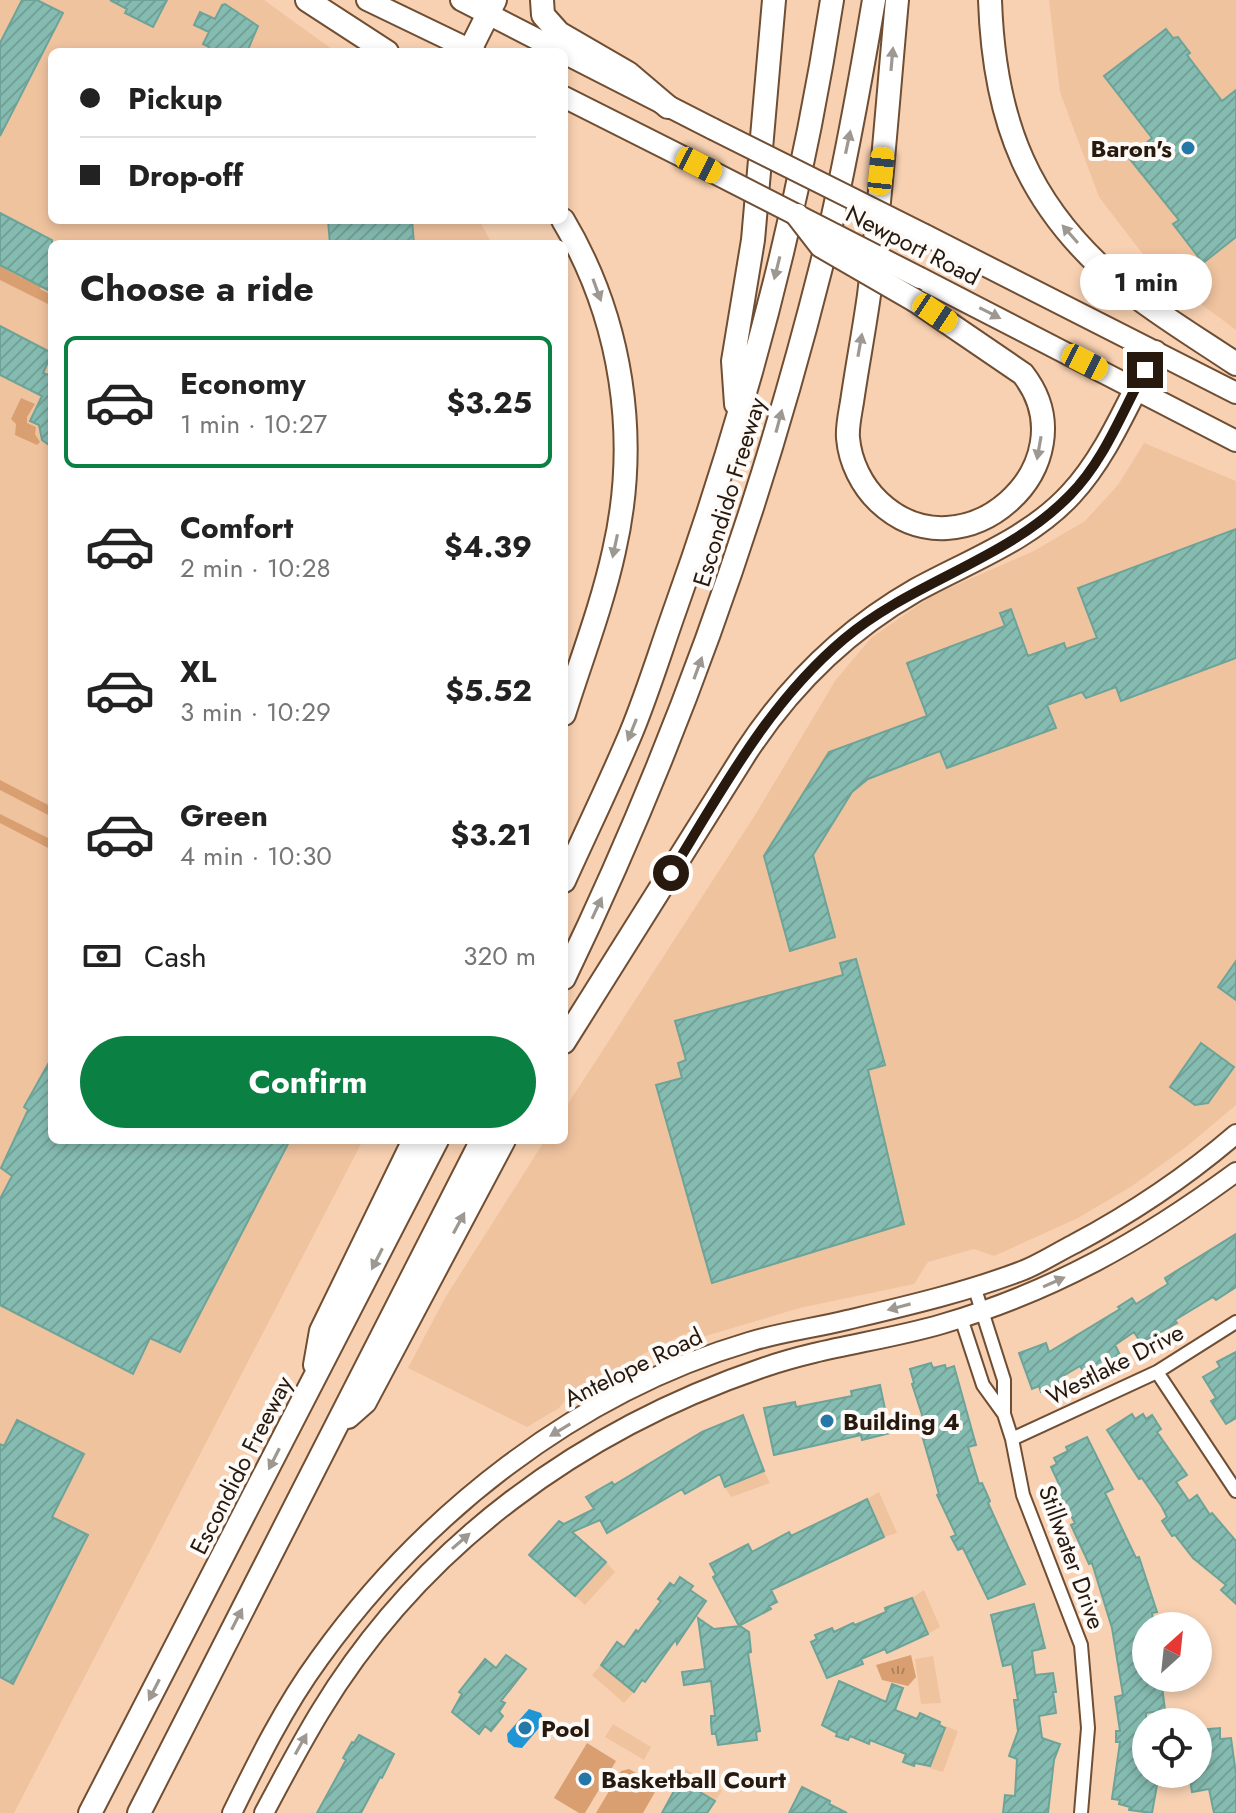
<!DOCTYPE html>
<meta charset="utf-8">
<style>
:root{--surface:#fff;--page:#f6f6f6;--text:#222;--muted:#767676;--line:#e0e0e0;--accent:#0b8043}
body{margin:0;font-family:Jost,sans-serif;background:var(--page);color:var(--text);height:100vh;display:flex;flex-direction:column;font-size:30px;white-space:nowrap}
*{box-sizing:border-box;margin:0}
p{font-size:26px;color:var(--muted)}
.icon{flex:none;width:44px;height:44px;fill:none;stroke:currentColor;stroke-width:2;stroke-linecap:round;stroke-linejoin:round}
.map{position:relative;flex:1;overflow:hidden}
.drawer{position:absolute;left:48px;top:240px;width:520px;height:904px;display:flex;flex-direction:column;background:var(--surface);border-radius:12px;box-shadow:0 4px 12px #0003}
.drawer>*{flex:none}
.hud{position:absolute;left:48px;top:48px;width:520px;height:176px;border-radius:12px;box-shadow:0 4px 12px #0003;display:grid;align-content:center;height:176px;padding:0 32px;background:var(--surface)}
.needle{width:52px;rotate:27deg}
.controls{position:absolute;left:1132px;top:1612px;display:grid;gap:16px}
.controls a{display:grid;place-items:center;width:80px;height:80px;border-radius:50%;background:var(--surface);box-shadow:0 4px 12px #0003;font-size:40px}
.end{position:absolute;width:36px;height:36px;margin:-18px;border:10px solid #27190e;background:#fff;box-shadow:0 0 0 4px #fff}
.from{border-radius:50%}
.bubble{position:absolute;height:56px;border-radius:28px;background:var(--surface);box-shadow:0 4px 12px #0003;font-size:26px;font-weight:700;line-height:56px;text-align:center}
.car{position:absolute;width:24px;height:48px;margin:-24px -12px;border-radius:10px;box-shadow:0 0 6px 2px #0007;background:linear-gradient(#f5c518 24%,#345 0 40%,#f5c518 0 76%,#345 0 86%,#f5c518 0)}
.hud b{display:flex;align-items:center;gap:28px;height:76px;font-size:30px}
.hud b+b{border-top:2px solid var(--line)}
.hud i{width:20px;height:20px;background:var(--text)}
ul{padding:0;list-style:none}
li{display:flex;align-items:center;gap:24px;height:132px;margin:0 16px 12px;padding:0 16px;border:4px solid transparent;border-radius:12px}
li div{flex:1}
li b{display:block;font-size:30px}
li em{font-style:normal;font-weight:700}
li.active{border-color:var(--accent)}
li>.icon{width:72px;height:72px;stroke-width:1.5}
h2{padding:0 32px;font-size:36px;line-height:96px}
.pay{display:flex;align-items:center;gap:20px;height:88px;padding:0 32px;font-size:30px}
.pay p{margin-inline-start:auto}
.cta{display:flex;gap:16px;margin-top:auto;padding:16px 32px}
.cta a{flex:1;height:92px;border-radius:48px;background:var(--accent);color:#fff;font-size:32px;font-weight:700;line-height:92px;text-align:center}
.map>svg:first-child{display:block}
.built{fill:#f0c39f}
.park{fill:url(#park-tufts)}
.garden{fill:#d99f70}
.water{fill:#1f95d5}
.building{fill:url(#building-hatch);stroke:#6da398;stroke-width:2}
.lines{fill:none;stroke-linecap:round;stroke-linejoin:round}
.minor-casing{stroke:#6f4e33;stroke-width:16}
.secondary-casing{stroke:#6f4e33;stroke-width:22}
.primary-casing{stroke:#6f4e33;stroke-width:24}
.motorway-casing{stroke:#6f4e33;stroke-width:26}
.minor{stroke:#fff;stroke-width:12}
.secondary{stroke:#fff;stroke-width:18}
.primary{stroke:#fff;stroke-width:20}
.motorway{stroke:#fff;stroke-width:22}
.primary-bridge-casing{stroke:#6f4e33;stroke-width:24;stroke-linecap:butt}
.motorway-bridge-casing{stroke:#6f4e33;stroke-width:26;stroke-linecap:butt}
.primary-bridge{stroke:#fff;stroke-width:20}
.motorway-bridge{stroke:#fff;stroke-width:22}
.oneway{fill:#9e9893}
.route{stroke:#27190e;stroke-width:10}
.poi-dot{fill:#2577a8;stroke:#fefaf7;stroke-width:3}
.labels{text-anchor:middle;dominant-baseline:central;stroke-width:8;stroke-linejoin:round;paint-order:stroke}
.poi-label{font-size:24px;font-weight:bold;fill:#27190e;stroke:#fefaf7;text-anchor:start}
.street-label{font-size:24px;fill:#27190e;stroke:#fefaf7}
</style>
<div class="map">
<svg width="1236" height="1813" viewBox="0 0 1236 1813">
<defs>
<pattern id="park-tufts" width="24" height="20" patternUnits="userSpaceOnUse" patternTransform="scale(2)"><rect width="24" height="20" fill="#d99f70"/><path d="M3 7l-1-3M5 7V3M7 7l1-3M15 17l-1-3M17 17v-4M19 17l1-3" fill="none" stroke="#b0815a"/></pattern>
<pattern id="building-hatch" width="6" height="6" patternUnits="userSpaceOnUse" patternTransform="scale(2)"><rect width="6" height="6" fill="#85bcb1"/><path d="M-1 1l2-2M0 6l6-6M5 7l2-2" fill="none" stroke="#73a197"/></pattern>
</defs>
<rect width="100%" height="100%" fill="#f8d1b2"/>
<!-- built -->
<path class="built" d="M0 0H264L336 52H52V220H479L492 244H52V1140H363L14 1813H0Z
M1049 0H1236V330L1155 270 1099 197 1060 92Z
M1144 443 1236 481V1105L1186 1147 1132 1186 1078 1218 994 1256 974 1249 928 1262 914 1284 800 1308 702 1337 689 1332 643 1354 638 1366 614 1378 596 1380 568 1397 559 1408 527 1427 408 1368 445 1298 545 1140H564V1110L757 812 835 681 871 638 933 595 1034 551 1085 521 1118 485Z
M764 1471 770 1483 731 1497 725 1487Z
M879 1492 897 1533 884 1537 867 1499Z
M606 1562 615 1572 585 1605 575 1596Z
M924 1590 940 1627 928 1634 912 1598Z
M933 1656 941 1703 921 1704 915 1659Z
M601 1665 634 1692 624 1703 592 1675Z
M613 1724 651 1747 644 1760 605 1737Z
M945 1726 958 1731 943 1772 929 1768Z
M686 1769 722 1791 715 1801 680 1780Z"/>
<!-- park -->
<path class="park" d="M911 1655 916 1677 908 1686 882 1680 876 1665Z"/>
<!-- garden -->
<path class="garden" d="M0 266 22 278 25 273 43 282 40 289 52 295V306L0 280Z
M21 398 35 404 27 417V423L36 427 35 434 40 442 37 445 15 435 16 424 11 419Z
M0 780 52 807V817L0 790Z
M0 814 52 840V850L0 823Z
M587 1743 616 1761 585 1813H579L554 1798Z
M629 1769 652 1782 655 1792 643 1813H596L621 1771Z"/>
<!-- water -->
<path class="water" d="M529 1709 541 1713 544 1722 522 1748 514 1747 508 1742 507 1734Z"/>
<!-- building -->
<path class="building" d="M22 0H37L63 13 0 136V43Z
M110 0H167L153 27 125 13 127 9Z
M225 4 258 26 247 52H206L209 47 203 44 209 32 194 25 200 12 215 19 222 5Z
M1166 29 1173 38 1178 37 1190 53 1187 55 1222 101 1236 90V237L1203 263 1173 224 1179 220 1129 158 1152 138 1104 76Z
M0 213 52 240V292L0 265Z
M328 220H412L414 244H330Z
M0 326 52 353 43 373 52 376V447L42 440 39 425 30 421 42 396 0 375Z
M1236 529V658L1121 701 1116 687 1086 698 1082 692 1047 705 1056 728 947 768 940 751 868 779 852 792 813 855 835 937 790 951 764 856 829 752 927 716 907 663 1005 626 1000 613 1011 609 1028 656 1064 643 1066 649 1097 638 1078 588Z
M856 959 885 1065 868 1070 904 1224 712 1283 656 1085 682 1078 678 1063 686 1060 675 1021 843 975 840 963Z
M1236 961V1000L1218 987Z
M1201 1043 1234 1067 1208 1103 1195 1105 1170 1087Z
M52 1057V1140H290L180 1352 150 1338 133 1374 0 1305V1199L12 1176 1 1168 28 1110 24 1107Z
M1236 1234V1287L1216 1300 1213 1297 1175 1320 1177 1323 1141 1343 1134 1332 1115 1345 1120 1355 1087 1377 1080 1366 1058 1379 1060 1385 1041 1392 1039 1386 1032 1389 1019 1353 1046 1343 1049 1352 1120 1309 1118 1307 1132 1298 1136 1304 1168 1284 1165 1278Z
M1236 1352V1418L1226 1424 1211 1401 1216 1398 1203 1377 1220 1367 1217 1362Z
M931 1363 933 1368 945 1365 946 1369 954 1366 976 1445 968 1447 979 1484 982 1483 990 1501 988 1503 1025 1584 988 1599 963 1548 958 1550 951 1537 956 1535 937 1495 939 1494 921 1432 927 1430 912 1384 914 1383 910 1369Z
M880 1385 890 1433 862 1440 861 1435 774 1455 764 1408 795 1402 796 1407 852 1396 851 1391Z
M1132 1414 1135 1419 1143 1414 1146 1419 1152 1415 1161 1429 1157 1432 1187 1475 1176 1482 1189 1501 1197 1495 1210 1515 1212 1513 1236 1541V1604L1221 1590 1226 1585 1193 1558 1175 1535 1172 1536 1162 1521 1167 1517 1162 1507 1142 1478 1139 1479 1107 1430Z
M743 1415 764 1471 725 1487 720 1474 685 1494 682 1489 607 1533 600 1520 572 1532 606 1562 575 1596 529 1555 559 1521 564 1524 594 1509 586 1497 612 1482 614 1485 702 1432Z
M17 1420 84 1454 52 1517 88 1535 13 1684 0 1677V1444L4 1446Z
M1087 1437 1113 1489 1105 1493 1136 1558 1139 1557 1157 1612 1152 1613 1154 1626H1146V1678H1158L1159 1687 1162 1686 1165 1710 1146 1713V1774H1159L1152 1813 1129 1810 1130 1807 1119 1804 1120 1800 1112 1799 1120 1742H1116V1731H1120L1115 1697 1123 1695 1112 1628 1092 1563 1089 1564 1071 1525 1075 1523 1056 1488 1060 1486 1051 1467 1057 1464 1054 1458 1068 1451 1066 1447Z
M867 1499 884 1537 771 1590 777 1602 769 1606 771 1609 739 1626 713 1577 716 1575 710 1564 748 1544 752 1552 789 1532 791 1536Z
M680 1577 693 1586 690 1590 706 1601 677 1644 676 1639 645 1682 642 1680 634 1692 601 1665 617 1642 624 1647 636 1630 638 1632 661 1601 658 1599 670 1583 674 1586Z
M912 1598 928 1634 887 1653 885 1649 861 1659 863 1664 827 1678 811 1642 817 1639 815 1635 832 1628 834 1632 853 1623 855 1625 886 1612 885 1608Z
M1034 1604 1045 1648 1032 1651 1035 1675 1053 1673 1056 1692H1053L1056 1713 1039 1716 1042 1738 1060 1744 1054 1760 1048 1813H1003L1005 1795 1015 1796 1017 1759 1009 1756 1018 1731 1014 1700H1018L1012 1664 1003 1666 991 1615Z
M698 1618 714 1629 740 1626 749 1632 751 1652 748 1653 760 1731 756 1732 757 1740 718 1745 716 1734H712L711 1723V1716H715L711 1681 684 1685 682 1672 705 1669Z
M506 1655 526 1669 501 1701 505 1703 499 1712 503 1716 491 1731 485 1726 479 1734 452 1712 462 1694 459 1692 485 1659 496 1668Z
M839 1681 886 1702 892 1684 903 1688 895 1710 917 1719 920 1713 940 1722 939 1725 945 1728 930 1766 915 1763 914 1766 903 1762 906 1754 870 1740 869 1744 850 1736 848 1740 836 1736 837 1733 822 1725Z
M1220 1728V1739L1231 1738 1236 1774V1813H1214L1209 1789 1192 1792 1189 1774H1198V1730Z
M359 1735 394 1754 382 1778 380 1777 361 1813H317L346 1760 343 1758 352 1742 354 1743Z
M680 1780 715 1801 707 1813H662Z
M802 1787 830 1801 829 1804 847 1813H789Z"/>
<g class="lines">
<defs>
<path id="minor" d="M974 1286 1004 1380V1414
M961 1318 983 1385 1004 1414 1012 1439 1023 1495 1081 1645 1088 1728 1081 1813
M1157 1372 1236 1491
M1012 1439 1157 1372 1236 1322"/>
<path id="secondary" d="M232 1813C258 1760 284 1707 319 1659 423 1514 576 1393 749 1342 781 1332 815 1328 847 1320 906 1306 967 1292 1024 1270 1041 1263 1058 1252 1074 1244 1132 1213 1186 1177 1236 1134
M264 1813C282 1779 300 1745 320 1712 421 1545 582 1429 765 1367 823 1347 884 1341 942 1324 1054 1291 1142 1241 1236 1172"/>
<path id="primary" d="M367 0 475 52
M461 0 562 52
M564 53 713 129
M564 97 699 165
M925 235 1236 393
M920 278 1236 441"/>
<path id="motorway" d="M307 0 387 52
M542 0 543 15 559 33 628 73 668 107
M897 0C888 98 881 197 869 295 864 331 857 367 852 402 850 414 847 427 848 438 850 462 862 486 879 502 963 581 1093 464 1023 374L916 301
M990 0C994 122 1028 209 1125 288 1160 316 1199 339 1236 364
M470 50 495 0
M563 220C622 319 640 438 614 551 602 606 581 660 564 714
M736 404 733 361 753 240 774 0
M564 881C586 832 610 783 631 733 648 692 661 649 676 607 746 411 800 207 832 0
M564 978C674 750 759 513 821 267 843 179 859 89 874 0
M564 1042 746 752C790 685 846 630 916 590 969 561 1030 539 1071 494 1108 454 1129 399 1155 352
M315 1365 321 1331 414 1140
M348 1417 365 1402 504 1140
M90 1813 437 1140
M139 1813 482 1140"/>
</defs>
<!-- minor casing -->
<use href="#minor" class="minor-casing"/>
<!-- secondary casing -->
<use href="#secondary" class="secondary-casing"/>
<!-- primary casing -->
<use href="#primary" class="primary-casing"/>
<!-- motorway casing -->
<use href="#motorway" class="motorway-casing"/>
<!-- minor -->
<use href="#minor" class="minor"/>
<!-- secondary -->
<use href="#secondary" class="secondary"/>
<!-- primary -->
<use href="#primary" class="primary"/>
<!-- motorway -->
<use href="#motorway" class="motorway"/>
<defs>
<path id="primary-bridge" d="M713 129 925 235
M699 165 920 278"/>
<path id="motorway-bridge" d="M797 215 821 246 916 301"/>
</defs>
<!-- primary-bridge casing -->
<use href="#primary-bridge" class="primary-bridge-casing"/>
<!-- motorway-bridge casing -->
<use href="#motorway-bridge" class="motorway-bridge-casing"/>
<!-- primary-bridge -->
<use href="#primary-bridge" class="primary-bridge"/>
<!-- motorway-bridge -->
<use href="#motorway-bridge" class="motorway-bridge"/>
</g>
<!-- one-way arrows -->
<defs><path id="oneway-solid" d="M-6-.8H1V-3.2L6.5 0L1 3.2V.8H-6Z" transform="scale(2)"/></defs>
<g class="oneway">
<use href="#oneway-solid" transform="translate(892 59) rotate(-85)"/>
<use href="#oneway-solid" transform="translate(848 142) rotate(-78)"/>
<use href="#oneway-solid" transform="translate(1070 234) rotate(-131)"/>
<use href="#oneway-solid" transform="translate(777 268) rotate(104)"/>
<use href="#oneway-solid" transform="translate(597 290) rotate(70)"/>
<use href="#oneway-solid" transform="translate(990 313) rotate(27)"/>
<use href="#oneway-solid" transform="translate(860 345) rotate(-80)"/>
<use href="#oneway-solid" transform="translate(779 421) rotate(-75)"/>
<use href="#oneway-solid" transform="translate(1039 448) rotate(100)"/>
<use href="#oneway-solid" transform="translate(615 546) rotate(102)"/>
<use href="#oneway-solid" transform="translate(698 668) rotate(-70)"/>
<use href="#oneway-solid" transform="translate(632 730) rotate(112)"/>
<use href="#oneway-solid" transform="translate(597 908) rotate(-65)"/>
<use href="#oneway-solid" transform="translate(459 1223) rotate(-62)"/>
<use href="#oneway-solid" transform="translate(377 1259) rotate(117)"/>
<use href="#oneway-solid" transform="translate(1054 1282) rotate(-24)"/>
<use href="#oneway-solid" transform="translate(899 1307) rotate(165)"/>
<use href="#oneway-solid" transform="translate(560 1430) rotate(149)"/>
<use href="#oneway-solid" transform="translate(274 1459) rotate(117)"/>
<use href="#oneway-solid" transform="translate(461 1541) rotate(-41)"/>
<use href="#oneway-solid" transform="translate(237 1619) rotate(-63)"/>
<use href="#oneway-solid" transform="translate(154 1690) rotate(117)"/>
<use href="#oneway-solid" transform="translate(301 1744) rotate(-61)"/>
</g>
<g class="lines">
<!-- route -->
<path class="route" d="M671 873C722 790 768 703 844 639 913 581 1007 560 1070 495 1104 461 1122 412 1145 370"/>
</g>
<!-- markers -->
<g class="poi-dot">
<circle cx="1188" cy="148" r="8"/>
<circle cx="827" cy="1421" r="8"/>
<circle cx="525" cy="1728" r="8"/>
<circle cx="585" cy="1779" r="8"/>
</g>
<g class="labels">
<!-- poi labels -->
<g class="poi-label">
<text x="1172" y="148" text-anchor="end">Baron's</text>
<text x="843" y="1421">Building 4</text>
<text x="541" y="1728">Pool</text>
<text x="601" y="1779">Basketball Court</text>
</g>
<!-- street labels -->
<g class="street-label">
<text transform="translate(913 245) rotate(27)">Newport Road</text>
<text transform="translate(729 492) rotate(-73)">Escondido Freeway</text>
<text transform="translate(1115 1364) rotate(-27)">Westlake Drive</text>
<text transform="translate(633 1367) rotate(-26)">Antelope Road</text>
<text transform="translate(241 1465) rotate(-63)">Escondido Freeway</text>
<text transform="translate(1072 1557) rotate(70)">Stillwater Drive</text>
</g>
</g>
</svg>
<div class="controls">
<a><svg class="needle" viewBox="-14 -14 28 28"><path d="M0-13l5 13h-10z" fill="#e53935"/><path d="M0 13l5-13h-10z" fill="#767676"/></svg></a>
<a><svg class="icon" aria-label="locate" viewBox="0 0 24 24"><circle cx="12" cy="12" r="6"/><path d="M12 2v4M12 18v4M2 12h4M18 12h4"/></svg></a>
</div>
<i class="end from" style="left:671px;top:873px"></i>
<i class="end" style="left:1145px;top:370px"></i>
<div class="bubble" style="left:1080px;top:254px;width:132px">1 min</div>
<i class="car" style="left:699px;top:165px;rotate:117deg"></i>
<i class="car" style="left:881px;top:171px;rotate:6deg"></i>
<i class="car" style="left:935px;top:313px;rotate:124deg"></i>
<i class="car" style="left:1085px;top:362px;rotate:117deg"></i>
<div class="hud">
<b><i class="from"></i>Pickup</b>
<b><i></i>Drop-off</b>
</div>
<section class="drawer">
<h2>Choose a ride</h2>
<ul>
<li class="active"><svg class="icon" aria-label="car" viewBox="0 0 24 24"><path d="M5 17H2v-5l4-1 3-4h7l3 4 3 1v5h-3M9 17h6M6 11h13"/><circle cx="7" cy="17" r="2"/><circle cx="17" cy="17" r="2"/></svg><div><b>Economy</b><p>1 min · 10:27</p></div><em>$3.25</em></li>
<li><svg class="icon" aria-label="car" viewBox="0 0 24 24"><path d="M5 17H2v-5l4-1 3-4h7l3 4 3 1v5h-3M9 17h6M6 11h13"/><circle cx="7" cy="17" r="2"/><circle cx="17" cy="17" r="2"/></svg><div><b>Comfort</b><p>2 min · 10:28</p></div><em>$4.39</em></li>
<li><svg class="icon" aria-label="car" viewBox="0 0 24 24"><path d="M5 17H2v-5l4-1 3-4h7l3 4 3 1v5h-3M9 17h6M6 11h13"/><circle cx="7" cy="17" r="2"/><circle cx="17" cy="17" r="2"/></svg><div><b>XL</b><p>3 min · 10:29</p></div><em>$5.52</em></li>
<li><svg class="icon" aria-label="car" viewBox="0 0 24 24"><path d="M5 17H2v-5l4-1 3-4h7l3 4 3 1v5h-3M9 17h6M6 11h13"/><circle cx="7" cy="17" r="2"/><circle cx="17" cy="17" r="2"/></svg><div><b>Green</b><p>4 min · 10:30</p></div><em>$3.21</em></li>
</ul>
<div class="pay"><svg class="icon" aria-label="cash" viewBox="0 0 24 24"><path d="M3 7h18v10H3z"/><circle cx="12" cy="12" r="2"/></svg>Cash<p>320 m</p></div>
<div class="cta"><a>Confirm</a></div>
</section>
</div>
